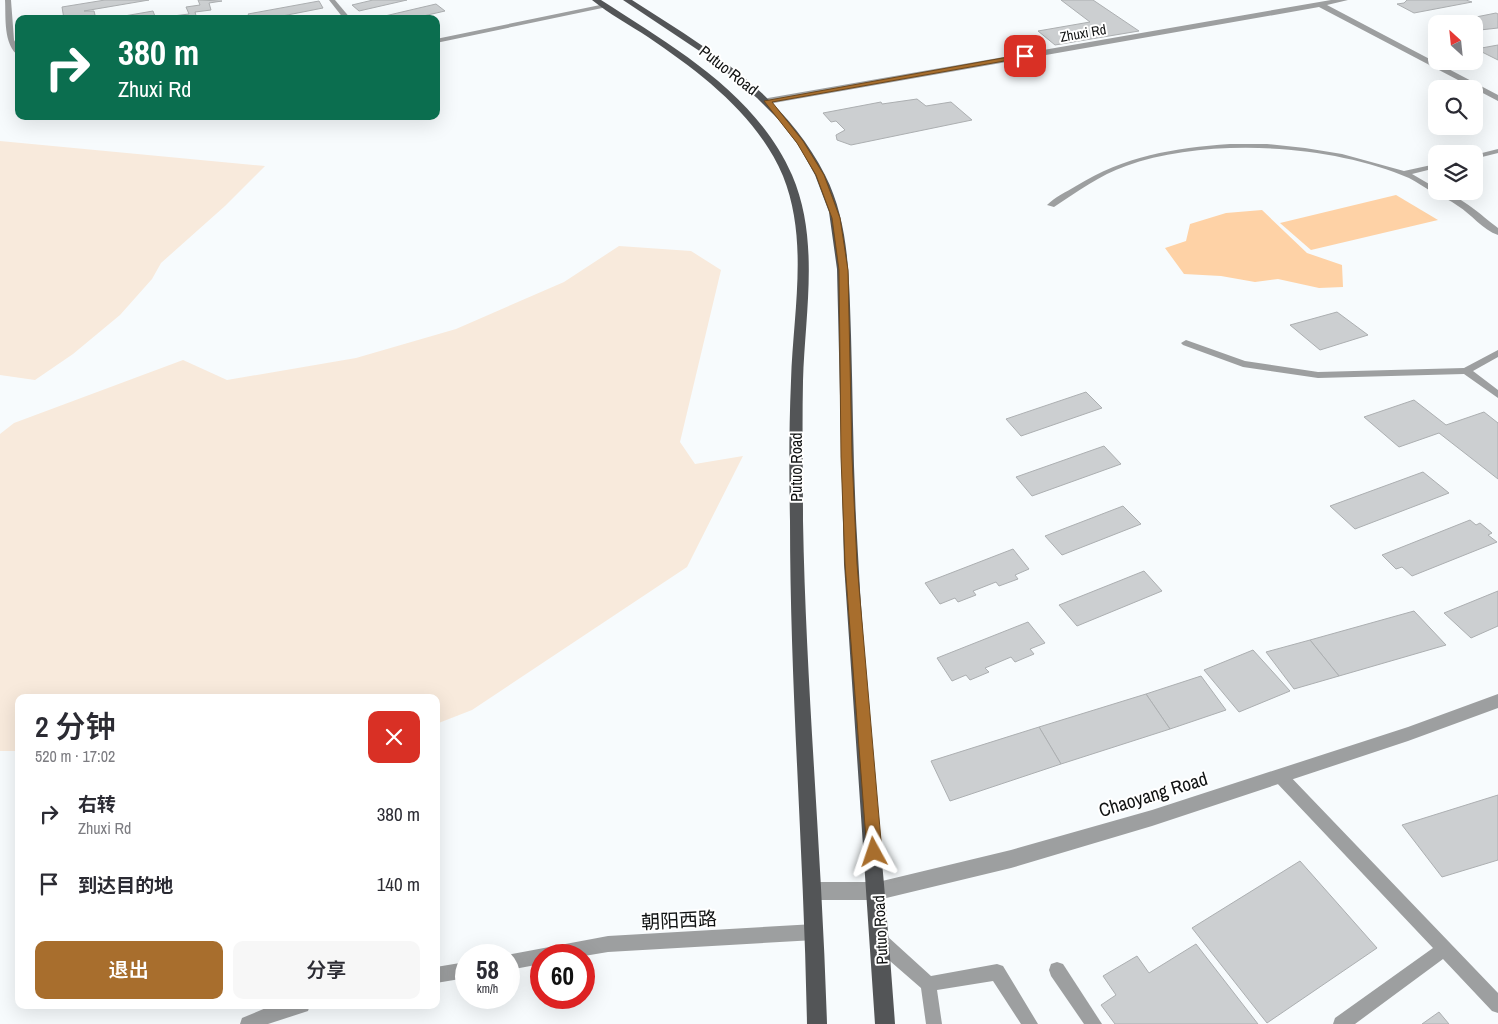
<!DOCTYPE html>
<html lang="zh">
<meta charset="utf-8">
<style>
:root{--surface:#fff;--page:#f7f7f7;--text:#2b2b33;--muted:#7c7c81;--accent:#a86e2d}
body{margin:0;font-family:"Archivo Narrow","Noto Sans SC",sans-serif;background:var(--page);color:var(--text);height:100vh;display:flex;flex-direction:column;font-size:19px;white-space:nowrap}
*{box-sizing:border-box;margin:0}
p{font-size:16px;color:var(--muted)}
.icon{flex:none;width:28px;height:28px;fill:none;stroke:currentColor;stroke-width:2;stroke-linecap:round;stroke-linejoin:round}
.map{position:relative;flex:1;overflow:hidden}
.details{position:absolute;left:15px;top:694px;width:425px;height:315px;display:flex;flex-direction:column;background:var(--surface);border-radius:10px;box-shadow:0 5px 20px #0002}
.details>*{flex:none}
.top-card{position:absolute;left:15px;top:15px;width:425px;height:105px;border-radius:10px;box-shadow:0 5px 20px #0002;background:#0b6e4f;color:#fff;overflow:hidden}
.needle{width:32px;rotate:333deg}
.tools{position:absolute;left:1428px;top:15px;display:grid;gap:10px}
.tools a{display:grid;place-items:center;width:55px;height:55px;border-radius:10px;background:var(--surface);box-shadow:0 5px 20px #0002;font-size:25px}
.speed{position:absolute;left:455px;top:944px;display:flex;gap:10px;font-size:25px;font-weight:700;text-align:center}
.speed>*{display:grid;place-content:center;width:65px;height:65px;border-radius:50%;background:var(--surface);box-shadow:0 5px 20px #0002;line-height:1}
.speed small{font-size:12px;font-weight:400}
.speed .limit{border:8px solid #d22;background:#fff;color:#111}
.pin{position:absolute;display:grid;place-items:center;width:42px;height:42px;color:#fff;margin:-21px;border-radius:10px;box-shadow:0 2px 8px #0006}
.me{position:absolute;width:55px;margin:-28px;rotate:355deg;stroke-linejoin:round;filter:drop-shadow(0 0 4px #0008)}
.turn{display:flex;align-items:center;gap:18px;height:105px;padding:0 20px;font-size:22px}
.turn .icon{width:65px;height:65px;stroke-width:2.5}
.turn b{display:block;font-size:35px;line-height:42px}
.round{display:grid;place-items:center;flex:none;width:52px;height:52px;border-radius:10px;background:var(--page)}
.headline{display:flex;align-items:center;justify-content:space-between;height:85px;padding:0 20px}
h1{font-size:30px;font-weight:600;line-height:38px}
.cta{display:flex;gap:10px;margin-top:auto;padding:10px 20px}
.cta a{flex:1;height:58px;border-radius:10px;background:var(--accent);color:#fff;font-size:20px;font-weight:600;line-height:58px;text-align:center}
.cta a+a{background:var(--page);color:var(--text)}
ul{padding:0;list-style:none}
li{display:flex;align-items:center;gap:15px;height:70px;padding:0 20px}
li div{flex:1}
li b{display:block;font-size:19px}
li em{font-style:normal}
.map>svg:first-child{display:block}
.green{fill:#f8eadc}
.water{fill:#fed2a6}
.building{fill:#cccfd1;stroke:#acafb1}
.lines{fill:none;stroke-linecap:round;stroke-linejoin:round}
.service{fill:#9d9fa0;fill-rule:evenodd}
.minor{fill:#9d9fa0;fill-rule:evenodd}
.tertiary{fill:#9d9fa0;fill-rule:evenodd}
.primary{fill:#535557;fill-rule:evenodd}
.route{fill:#a86e2d;stroke:#6d481d}
.labels{text-anchor:middle;dominant-baseline:central;stroke-width:4;stroke-linejoin:round;paint-order:stroke}
.far-street-label{font-size:14px;fill:#101212;stroke:#fff}
.street-label{font-size:16px;fill:#101212;stroke:#fff}
.near-street-label{font-size:19px;fill:#101212;stroke:#fff}
</style>
<div class="map">
<svg width="1498" height="1024" viewBox="0 0 1498 1024">
<rect width="100%" height="100%" fill="#f7fbfd"/>
<g class="green">
<polygon points="0,141 265,166 225,206 161,263 152,279 120,315 73,354 35,380 0,375"/>
<polygon points="619,246 691,251 721,270 680,442 695,464 743,456 687,567 472,710 436,724 436,698 19,698 19,751 0,751 0,434 14,423 183,360 227,380 356,358 456,329 564,282"/>
</g>
<g class="water">
<polygon points="1396,195 1438,220 1311,250 1280,223"/>
<polygon points="1262,210 1307,253 1342,265 1343,287 1319,288 1278,279 1255,282 1221,276 1184,274 1165,248 1186,241 1190,224 1226,213"/>
</g>
<g class="building">
<polygon points="105,0 149,0 84,11 94,11 96,19 64,19 62,7"/>
<polygon points="198,0 222,1 209,3 211,10 195,12 197,19 173,19 173,16 189,14 186,7 200,5"/>
<polygon points="373,0 407,0 359,11 352,5"/>
<polygon points="1061,0 1093,0 1139,31 1055,45 1038,31 1090,22"/>
<polygon points="1407,0 1466,0 1472,2 1414,13 1397,4 1404,3"/>
<polygon points="319,1 323,8 267,19 251,19 248,14"/>
<polygon points="436,4 445,11 410,19 372,19"/>
<polygon points="153,11 156,19 107,19"/>
<polygon points="1496,13 1498,14 1498,28 1480,30 1481,33 1478,34 1474,35 1474,24 1441,24"/>
<polygon points="1498,45 1498,60 1476,49"/>
<polygon points="917,99 926,106 951,102 972,120 851,145 837,140 836,135 845,130 836,121 831,122 823,113 881,102 882,104"/>
<polygon points="1337,312 1368,335 1320,350 1290,325"/>
<polygon points="1086,392 1102,408 1021,436 1006,419"/>
<polygon points="1414,400 1446,425 1484,412 1498,423 1498,479 1439,433 1399,447 1364,417"/>
<polygon points="1104,446 1121,464 1032,496 1016,477"/>
<polygon points="1423,472 1449,493 1355,529 1330,506"/>
<polygon points="1123,506 1141,524 1062,555 1045,536"/>
<polygon points="1470,520 1476,525 1480,523 1492,533 1488,535 1497,542 1412,576 1402,567 1396,569 1382,555"/>
<polygon points="1013,549 1029,569 1015,575 1018,579 999,586 996,582 973,591 976,595 958,602 955,598 940,604 925,583"/>
<polygon points="1144,571 1162,591 1077,626 1059,605"/>
<polygon points="1498,591 1498,626 1471,638 1444,613"/>
<polygon points="1414,611 1446,645 1339,676 1310,640"/>
<polygon points="1028,622 1045,643 1030,649 1034,654 1015,662 1011,657 985,668 989,672 970,680 966,675 952,681 937,658"/>
<polygon points="1310,640 1339,676 1294,689 1266,652"/>
<polygon points="1253,650 1290,691 1239,712 1204,670"/>
<polygon points="1201,676 1226,710 1170,729 1146,694"/>
<polygon points="1146,694 1170,729 1061,764 1039,727"/>
<polygon points="1039,727 1061,764 950,801 931,761"/>
<polygon points="1498,795 1498,860 1442,877 1402,825"/>
<polygon points="1300,861 1377,948 1267,1023 1192,928"/>
<polygon points="1196,944 1258,1024 1115,1024 1101,1005 1116,995 1103,976 1137,956 1149,973"/>
<polygon points="1439,1012 1449,1024 1422,1024"/>
</g>
<g class="lines">
<g class="service">
<path d="M5 0H11L14 40 19 48V56C3 45 6 17 5 0Z"/>
<polygon points="329,0 335,0 351,19 344,19"/>
<polygon points="605,4 607,5 607,7 436,43 436,39"/>
<path d="M1230 144H1267L1305 148 1342 154 1404 171 1436 164V168L1412 174 1436 188V191C1456 191 1482 216 1498 228V235C1483 230 1471 214 1458 206 1450 200 1440 196 1432 192 1424 187 1417 182 1409 178 1331 144 1207 137 1126 166 1100 175 1077 192 1054 207L1047 205C1055 197 1066 192 1076 186 1125 156 1173 148 1230 144Z"/>
<polygon points="1498,149 1498,153 1474,159 1474,155"/>
<polygon points="1186,340 1245,361 1318,372 1464,368 1498,350 1498,357 1473,371 1498,390 1498,398 1464,374 1318,378 1243,367 1183,345 1181,343"/>
<polygon points="1280,770 1285,771 1498,993 1498,1013 1492,1011 1443,959 1355,1024 1333,1024 1335,1018 1433,948 1275,781 1273,776 1275,771"/>
<polygon points="815,924 820,927 823,932 820,937 815,940 608,952 584,956 541,955 541,964 509,970 509,955 507,955 608,936"/>
<polygon points="881,934 887,936 931,976 997,964 1003,966 1038,1024 1021,1024 993,981 937,990 942,1024 926,1024 921,988 875,948 873,942 875,936"/>
<polygon points="466,962 466,978 436,983 436,967"/>
<polygon points="1057,962 1063,964 1102,1024 1084,1024 1051,976 1049,970 1051,964"/>
<polygon points="273,1005 310,1005 308,1011 268,1024 240,1024 242,1018"/>
</g>
<polygon class="minor" points="1331,0 1348,0 1327,5 1498,95 1498,101 1319,7 768,104 764,101 768,98"/>
<polygon class="tertiary" points="1498,694 1498,708 1408,741 1152,826 1011,868 878,900 813,900 806,898 804,891 806,884 813,882 878,882 1011,850 1152,810 1408,727"/>
<g class="primary">
<path d="M592 0H601C672 46 756 93 792 175 820 240 805 313 803 381 802 427 803 474 803 521 806 688 822 856 827 1024H807C804 856 790 689 790 521 789 474 789 427 791 381 793 313 809 241 783 176 757 115 701 73 648 37 630 25 609 14 592 0Z"/>
<path d="M623 0H632C706 47 784 94 825 175 850 224 849 281 851 335 853 402 853 469 857 537 865 699 884 862 895 1024H875L844 564 837 269 829 212 815 175 799 146 780 121 757 98 707 56Z"/>
</g>
</g>
<polygon class="route" points="1025,54 1028,56 1027,57 772,102 803,141 824,175 840,218 848,270 852,457 857,564 882,852 880,857 874,860 869,857 867,852 845,564 841,457 839,270 832,218 816,175 797,143 764,101"/>
<g class="labels">
<g class="far-street-label">
<text transform="translate(1083 33) rotate(-10)">Zhuxi Rd</text>
</g>
<g class="street-label">
<text transform="translate(729 70) rotate(38)">Putuo Road</text>
<text transform="translate(796 467) rotate(-90)">Putuo Road</text>
<text transform="translate(880 930) rotate(-93)">Putuo Road</text>
</g>
<g class="near-street-label">
<text transform="translate(1153 794) rotate(-17)">Chaoyang Road</text>
<text transform="translate(679 920) rotate(-3)">朝阳西路</text>
</g>
</g>
</svg>
<div class="tools">
<a><svg class="needle" viewBox="-14 -14 28 28"><path d="M0-13l5 13h-10z" fill="#e53935"/><path d="M0 13l5-13h-10z" fill="#7c7c81"/></svg></a>
<a><svg class="icon" aria-label="search" viewBox="0 0 24 24"><circle cx="10" cy="10" r="6"/><path d="M15 15l6 6"/></svg></a>
<a><svg class="icon" aria-label="layers" viewBox="0 0 24 24"><path d="M12 4l9 5-9 5-9-5zM3 14l9 5 9-5"/></svg></a>
</div>
<div class="speed"><div>58<small>km/h</small></div><div class="limit">60</div></div>
<div class="pin" style="left:1025px;top:56px;background:#d93025"><svg class="icon" aria-label="arrive" viewBox="0 0 24 24"><path d="M6 21V4h12l-3 4 3 4H6"/></svg></div>
<svg class="me" style="left:874px;top:852px" viewBox="-20 -20 40 40"><path d="M0-17L14 15 0 8-14 15z" fill="#a86e2d" stroke="#fff" stroke-width="4"/></svg>
<div class="top-card">
<div class="turn"><svg class="icon" aria-label="right" viewBox="0 0 24 24"><path d="M7 20v-9h11M14 6l5 5-5 5"/></svg><div><b>380 m</b>Zhuxi Rd</div></div>
</div>
<section class="details">
<div class="headline"><div><h1>2 分钟</h1><p>520 m · 17:02</p></div><a class="round" style="background:#d93025;color:#fff"><svg class="icon" aria-label="close" viewBox="0 0 24 24"><path d="M6 6l12 12M18 6L6 18"/></svg></a></div>
<ul>
<li><svg class="icon" aria-label="right" viewBox="0 0 24 24"><path d="M7 20v-9h11M14 6l5 5-5 5"/></svg><div><b>右转</b><p>Zhuxi Rd</p></div><em>380 m</em></li>
<li><svg class="icon" aria-label="arrive" viewBox="0 0 24 24"><path d="M6 21V4h12l-3 4 3 4H6"/></svg><div><b>到达目的地</b></div><em>140 m</em></li>
</ul>
<div class="cta"><a>退出</a><a>分享</a></div>
</section>
</div>
